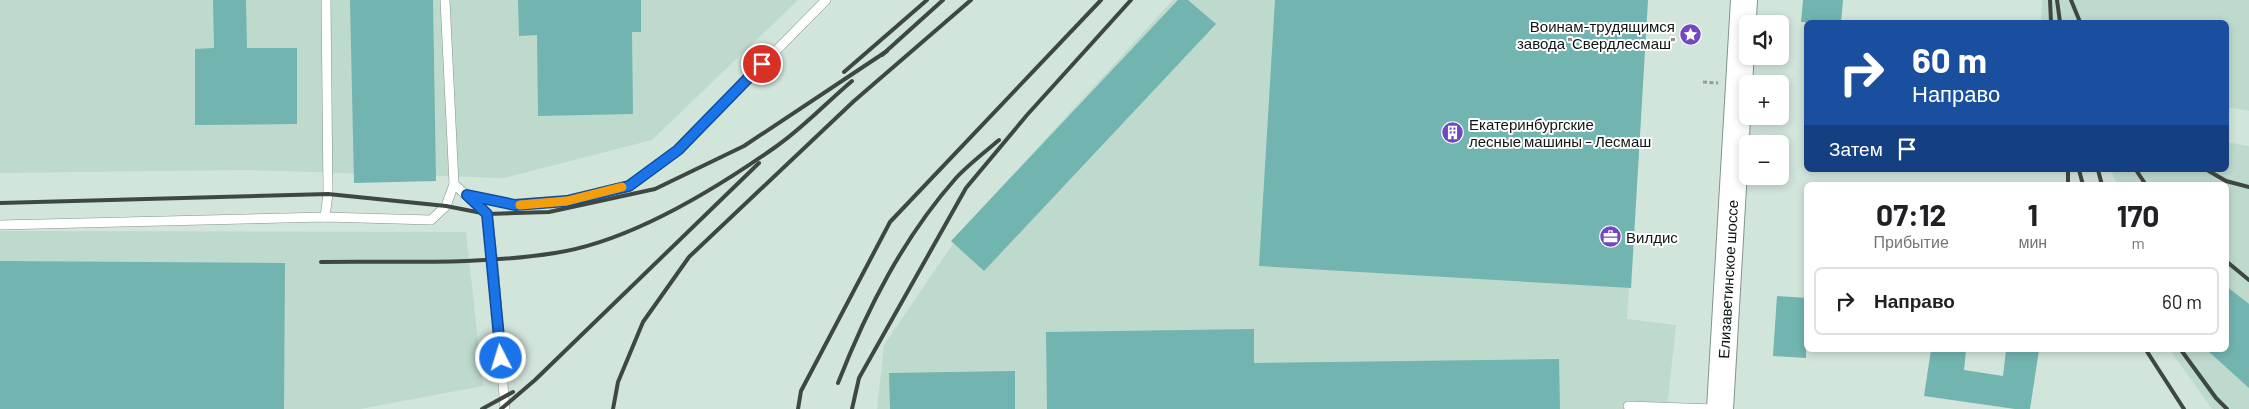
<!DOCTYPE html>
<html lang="ru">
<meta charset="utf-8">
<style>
:root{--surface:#fff;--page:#f2f2f2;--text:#202124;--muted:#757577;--line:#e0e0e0}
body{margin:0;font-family:Barlow,sans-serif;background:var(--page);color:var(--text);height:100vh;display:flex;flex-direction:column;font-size:19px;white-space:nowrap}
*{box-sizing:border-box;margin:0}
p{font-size:16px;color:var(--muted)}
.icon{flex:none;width:28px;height:28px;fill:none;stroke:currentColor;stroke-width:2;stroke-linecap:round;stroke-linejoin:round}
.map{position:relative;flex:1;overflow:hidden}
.drawer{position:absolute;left:1804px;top:182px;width:425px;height:170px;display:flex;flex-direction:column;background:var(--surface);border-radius:8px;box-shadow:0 2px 8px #0003}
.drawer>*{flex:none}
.guide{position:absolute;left:1804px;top:20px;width:425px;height:152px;border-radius:8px;box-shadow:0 2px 8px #0003;background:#1a4fa0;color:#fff;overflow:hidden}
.tools{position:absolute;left:1739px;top:15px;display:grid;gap:10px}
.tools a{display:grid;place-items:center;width:50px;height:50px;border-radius:8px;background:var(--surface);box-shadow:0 2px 8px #0003;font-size:25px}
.pin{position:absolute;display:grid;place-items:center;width:42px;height:42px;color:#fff;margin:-21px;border:2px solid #fff;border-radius:50%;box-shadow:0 1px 5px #0007}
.me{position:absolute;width:55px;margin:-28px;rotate:355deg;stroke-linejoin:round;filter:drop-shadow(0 0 4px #0008)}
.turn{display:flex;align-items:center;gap:18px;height:105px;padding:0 25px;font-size:22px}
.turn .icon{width:65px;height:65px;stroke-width:2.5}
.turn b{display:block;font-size:35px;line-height:42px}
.then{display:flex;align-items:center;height:48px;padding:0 25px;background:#0003;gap:10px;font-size:19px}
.eta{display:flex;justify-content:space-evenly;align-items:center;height:85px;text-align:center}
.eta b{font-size:30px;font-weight:700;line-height:35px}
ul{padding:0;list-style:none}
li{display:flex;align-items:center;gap:15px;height:68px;margin:0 10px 8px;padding:0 15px;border:2px solid var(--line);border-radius:8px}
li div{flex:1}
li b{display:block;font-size:19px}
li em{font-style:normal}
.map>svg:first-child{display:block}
.built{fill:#bedacd}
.building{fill:#72b4b0}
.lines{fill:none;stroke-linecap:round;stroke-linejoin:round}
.service-casing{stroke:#82958c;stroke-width:10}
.secondary-casing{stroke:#82958c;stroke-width:28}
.path{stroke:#909f98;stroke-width:3;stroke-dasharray:4 2.5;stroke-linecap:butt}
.service{stroke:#fff;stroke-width:9}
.secondary{stroke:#fff;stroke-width:26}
.rail{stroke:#3e4843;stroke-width:4}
.route-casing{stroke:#114b97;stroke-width:12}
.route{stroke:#1a73e8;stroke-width:9}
.slow{stroke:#f59e0b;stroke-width:9}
.labels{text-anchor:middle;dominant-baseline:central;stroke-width:4;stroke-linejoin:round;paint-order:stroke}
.poi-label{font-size:15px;fill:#0f1613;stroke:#fff;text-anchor:start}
.street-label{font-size:15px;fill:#0f1613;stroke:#fff}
</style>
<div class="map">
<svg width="2249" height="409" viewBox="0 0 2249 409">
<rect width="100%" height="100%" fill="#d1e5db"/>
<g class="built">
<polygon points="0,0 798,0 652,140 504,178 247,170 0,173"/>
<polygon points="1173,0 1648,0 1627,319 1676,325 1667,409 877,409 884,345 963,229"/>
<polygon points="2042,0 2249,0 2249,111 2226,107 2226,22 2041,22"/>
<polygon points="2226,142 2249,146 2249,409 2212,409 2170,350 2226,350 2226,185 2117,185 2111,170 2226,170"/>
<polygon points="0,231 466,232 483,386 360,409 0,409"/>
</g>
<g class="building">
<polygon points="213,0 246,0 247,48 297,48 297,124 195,125 195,49 214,48"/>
<polygon points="350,0 433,0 436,181 354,183"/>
<polygon points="518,0 641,0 641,32 632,32 633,114 538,116 537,35 519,36"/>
<polygon points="1178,0 1188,0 1216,24 984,271 951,241"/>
<polygon points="1275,0 1648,0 1631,288 1259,266"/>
<polygon points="1803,0 1843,0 1841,22 1801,22"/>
<polygon points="0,261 285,263 284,409 0,409"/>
<polygon points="2226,286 2249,304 2249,388 2207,350 2226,350"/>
<polygon points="1777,296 1806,298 1806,358 1773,356"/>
<polygon points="1254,329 1254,363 1559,359 1560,409 1047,409 1046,332"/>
<polygon points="1931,350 1966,350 1964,370 2003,376 2006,350 2039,350 2030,409 2015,409 1924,396"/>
<polygon points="1015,371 1015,409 890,409 889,373"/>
</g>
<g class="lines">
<defs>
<g id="service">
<polyline points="445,0 454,184 487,214 493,260 505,409"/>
<polyline points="467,195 515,205 567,201 629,185 678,150 826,0"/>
<polyline points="325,217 328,194 326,0"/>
<polyline points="0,225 325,217 431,220 446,206 454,184"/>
<polyline points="1628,406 1714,409"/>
</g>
<g id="secondary">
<path id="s1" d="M1720 409 1744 0"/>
</g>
</defs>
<use href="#service" class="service-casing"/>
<use href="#secondary" class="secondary-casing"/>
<polyline class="path" points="1703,82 1718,83"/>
<use href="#service" class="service"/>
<use href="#secondary" class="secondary"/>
<g class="rail">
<polyline points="2050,0 2051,22"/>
<polyline points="2057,0 2060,22"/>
<polyline points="2071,0 2080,22"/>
<polyline points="882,55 943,0"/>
<polyline points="844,72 927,0"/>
<polyline points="2068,170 2068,185"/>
<polyline points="2079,170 2083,185"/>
<polyline points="2098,170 2102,185"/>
<polyline points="2136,170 2146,185"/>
<polyline points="2207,170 2226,181 2249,187"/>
<polyline points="0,203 328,194 446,206 487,214 549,212 655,189 744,146 887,51"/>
<polyline points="2226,261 2249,280"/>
<path d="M321 262C399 261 478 265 555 253 629 242 714 190 774 148 802 129 826 103 852 81"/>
<polyline points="2146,350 2184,409"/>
<polyline points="2181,350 2216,398 2227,409"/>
<path d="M838 383C867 309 903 238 956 178 969 164 985 152 999 140"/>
<polyline points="482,409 513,392"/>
<polyline points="501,409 535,380 759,163"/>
<polyline points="613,409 618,382 643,322 689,257 854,101 971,0"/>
<polyline points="798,409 801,391 890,222 1101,0"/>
<polyline points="852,409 859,378 966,188 1027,115 1131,0"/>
</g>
</g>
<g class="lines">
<defs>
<polyline id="route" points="501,358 487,214 467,195 515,205 567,201 629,186 678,150 762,64"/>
</defs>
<use href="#route" class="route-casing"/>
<use href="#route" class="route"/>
<polyline class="slow" points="520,205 567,201 622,187"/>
</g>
<defs>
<symbol id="sight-disc" viewBox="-11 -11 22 22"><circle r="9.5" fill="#7148c1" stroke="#fff"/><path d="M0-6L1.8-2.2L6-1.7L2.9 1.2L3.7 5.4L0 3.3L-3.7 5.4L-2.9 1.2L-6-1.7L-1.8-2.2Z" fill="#fff"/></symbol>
<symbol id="building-disc" viewBox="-11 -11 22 22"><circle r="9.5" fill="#7148c1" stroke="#fff"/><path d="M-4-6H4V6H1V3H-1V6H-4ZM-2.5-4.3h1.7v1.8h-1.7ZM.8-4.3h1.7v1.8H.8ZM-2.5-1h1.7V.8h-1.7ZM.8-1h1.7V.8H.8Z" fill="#fff"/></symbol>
<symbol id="office-disc" viewBox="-11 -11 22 22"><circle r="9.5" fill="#7148c1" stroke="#fff"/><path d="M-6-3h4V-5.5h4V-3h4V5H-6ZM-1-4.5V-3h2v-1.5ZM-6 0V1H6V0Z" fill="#fff"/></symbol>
</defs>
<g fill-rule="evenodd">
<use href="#sight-disc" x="1678" y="22" width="25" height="25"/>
<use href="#building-disc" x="1440" y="120" width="25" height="25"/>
<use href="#office-disc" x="1598" y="224" width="25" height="25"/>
</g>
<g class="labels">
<g class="poi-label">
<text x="1675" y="26" text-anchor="end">Воинам-трудящимся<tspan x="1675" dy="17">завода "Свердлесмаш"</tspan></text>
<text x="1469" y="124">Екатеринбургские<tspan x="1469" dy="17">лесные машины – Лесмаш</tspan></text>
<text x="1626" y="237">Вилдис</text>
</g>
<g class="street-label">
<text stroke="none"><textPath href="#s1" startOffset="130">Елизаветинское шоссе</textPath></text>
</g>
</g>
</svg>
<div class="tools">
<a><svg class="icon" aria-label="sound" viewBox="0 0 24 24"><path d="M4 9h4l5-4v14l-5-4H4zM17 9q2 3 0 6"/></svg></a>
<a>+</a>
<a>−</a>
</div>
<div class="pin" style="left:762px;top:64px;background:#d93025"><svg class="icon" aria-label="arrive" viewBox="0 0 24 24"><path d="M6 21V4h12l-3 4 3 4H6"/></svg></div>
<svg class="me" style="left:501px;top:358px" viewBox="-20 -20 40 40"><circle r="17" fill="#1a73e8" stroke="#fff" stroke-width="3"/><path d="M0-11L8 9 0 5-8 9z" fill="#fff"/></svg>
<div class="guide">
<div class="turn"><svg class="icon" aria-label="right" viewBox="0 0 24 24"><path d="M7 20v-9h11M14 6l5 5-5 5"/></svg><div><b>60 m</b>Направо</div></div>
<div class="then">Затем<svg class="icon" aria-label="arrive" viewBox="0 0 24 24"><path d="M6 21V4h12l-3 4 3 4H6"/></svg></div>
</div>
<section class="drawer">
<div class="eta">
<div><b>07:12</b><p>Прибытие</p></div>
<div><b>1</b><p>мин</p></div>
<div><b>170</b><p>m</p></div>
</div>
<ul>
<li><svg class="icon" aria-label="right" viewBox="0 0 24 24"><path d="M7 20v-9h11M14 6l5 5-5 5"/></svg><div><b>Направо</b></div><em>60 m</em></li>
</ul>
</section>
</div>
